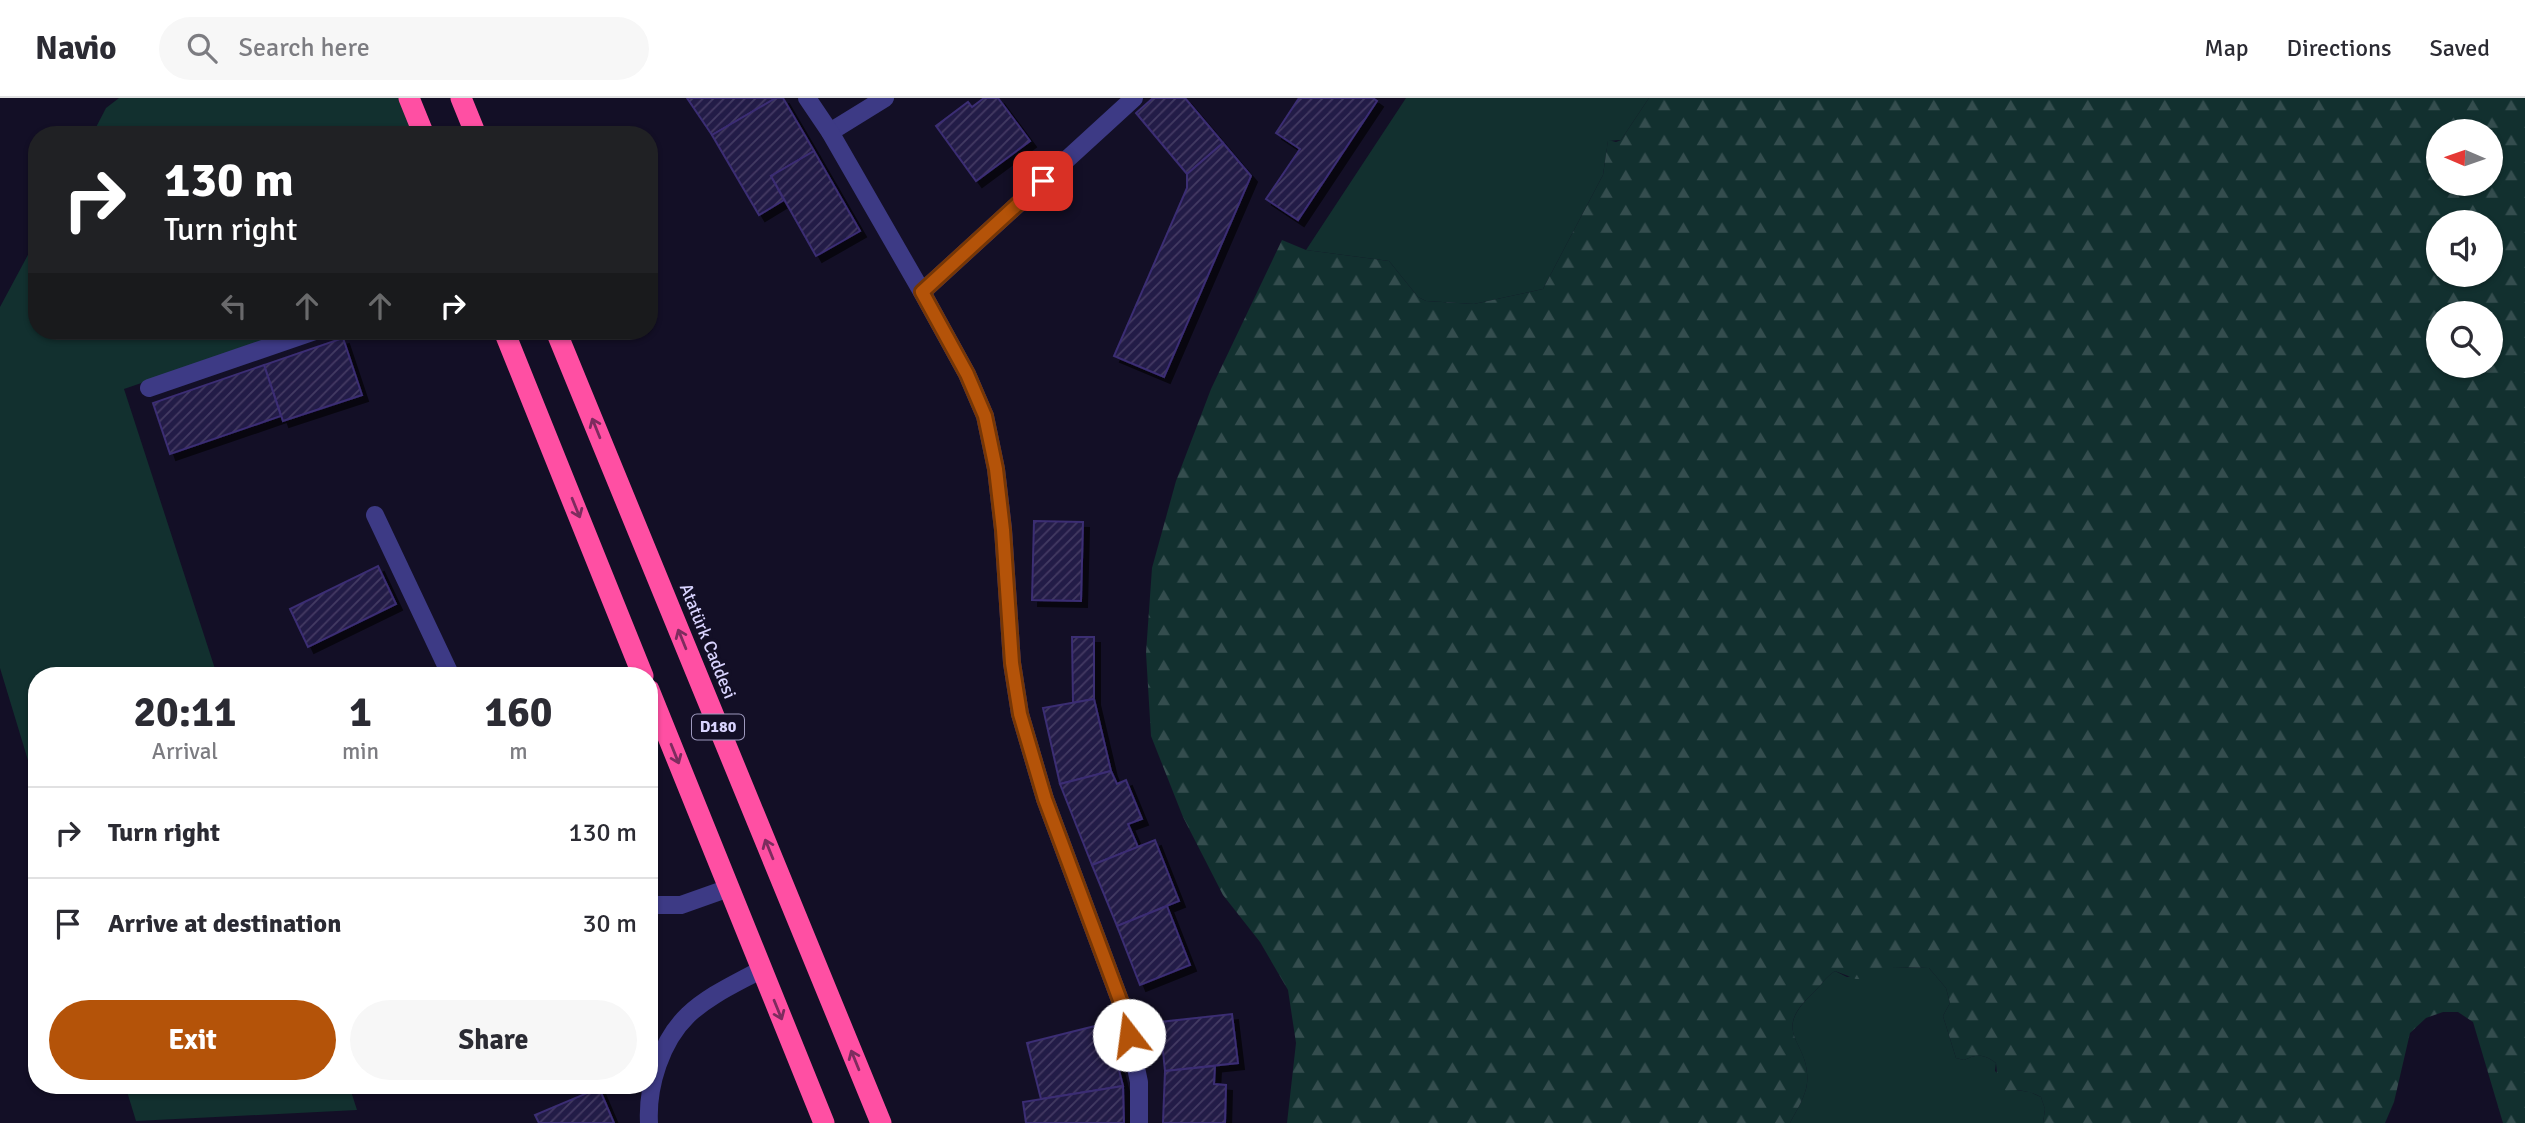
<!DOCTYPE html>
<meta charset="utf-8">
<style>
:root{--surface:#fff;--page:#f7f7f7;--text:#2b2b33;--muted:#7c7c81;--line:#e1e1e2;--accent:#b45309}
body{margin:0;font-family:Signika,sans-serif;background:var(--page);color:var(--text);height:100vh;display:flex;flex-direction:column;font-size:26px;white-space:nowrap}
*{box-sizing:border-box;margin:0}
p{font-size:23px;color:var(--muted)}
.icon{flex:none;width:38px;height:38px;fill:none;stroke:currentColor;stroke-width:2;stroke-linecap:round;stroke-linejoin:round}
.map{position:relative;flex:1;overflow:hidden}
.details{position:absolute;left:28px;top:569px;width:630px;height:427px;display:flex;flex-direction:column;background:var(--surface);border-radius:28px;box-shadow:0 2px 5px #0004}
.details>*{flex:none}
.hud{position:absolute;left:28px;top:28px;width:630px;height:214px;border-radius:28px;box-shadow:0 2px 5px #0004;background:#202124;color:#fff;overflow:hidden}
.needle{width:46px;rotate:272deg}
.tools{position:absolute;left:2426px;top:21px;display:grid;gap:14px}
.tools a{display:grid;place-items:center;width:77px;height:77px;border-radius:50%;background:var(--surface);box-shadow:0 2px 5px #0004;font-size:35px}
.pin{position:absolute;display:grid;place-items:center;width:60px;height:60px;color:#fff;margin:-30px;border-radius:14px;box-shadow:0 4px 10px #0006}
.me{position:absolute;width:77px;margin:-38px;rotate:345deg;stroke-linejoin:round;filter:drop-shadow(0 0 5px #0008)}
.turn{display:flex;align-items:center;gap:24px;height:147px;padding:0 21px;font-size:32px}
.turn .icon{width:91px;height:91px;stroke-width:2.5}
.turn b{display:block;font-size:49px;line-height:60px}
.lanes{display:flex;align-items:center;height:66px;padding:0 21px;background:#0003;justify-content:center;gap:35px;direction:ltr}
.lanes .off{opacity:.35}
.eta{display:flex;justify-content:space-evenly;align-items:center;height:119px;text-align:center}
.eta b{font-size:42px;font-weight:800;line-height:49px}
.action{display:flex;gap:14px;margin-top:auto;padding:14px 21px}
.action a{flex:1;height:80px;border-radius:42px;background:var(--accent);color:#fff;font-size:28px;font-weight:800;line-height:80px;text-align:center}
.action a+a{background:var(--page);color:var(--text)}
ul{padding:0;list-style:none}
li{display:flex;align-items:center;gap:21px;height:91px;padding:0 21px;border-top:2px solid var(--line)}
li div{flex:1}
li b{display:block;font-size:26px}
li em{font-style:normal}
header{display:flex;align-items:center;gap:42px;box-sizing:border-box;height:98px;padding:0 35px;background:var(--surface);border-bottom:2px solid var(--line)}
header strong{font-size:33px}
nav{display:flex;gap:38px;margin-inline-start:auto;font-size:24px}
.search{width:490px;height:63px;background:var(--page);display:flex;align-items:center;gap:18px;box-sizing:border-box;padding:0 24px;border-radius:38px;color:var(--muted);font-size:26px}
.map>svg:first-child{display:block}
.grass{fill:#12302f}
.forest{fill:url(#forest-firs);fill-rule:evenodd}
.building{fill:url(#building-hatch);stroke:#3b2d73;stroke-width:2;filter:url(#shadow)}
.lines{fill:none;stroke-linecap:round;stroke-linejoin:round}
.lane{stroke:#3d3a85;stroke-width:18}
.street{stroke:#3d3a85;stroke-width:18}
.highway{stroke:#ff4fa3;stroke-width:21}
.oneway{stroke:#7d2c5e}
.route-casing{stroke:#753606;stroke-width:18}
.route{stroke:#b45309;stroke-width:12}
.labels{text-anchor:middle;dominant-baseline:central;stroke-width:7;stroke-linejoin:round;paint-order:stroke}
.shield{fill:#130f26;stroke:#9e99be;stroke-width:2}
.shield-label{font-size:16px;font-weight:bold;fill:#d9d4ff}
.street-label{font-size:18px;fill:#d9d4ff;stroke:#130f26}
</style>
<header>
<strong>Navio</strong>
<div class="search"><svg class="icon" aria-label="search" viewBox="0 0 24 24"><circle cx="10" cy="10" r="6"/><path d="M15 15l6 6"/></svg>Search here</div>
<nav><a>Map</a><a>Directions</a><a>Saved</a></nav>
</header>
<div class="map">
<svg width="2525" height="1025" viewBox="0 0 2525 1025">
<defs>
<pattern id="forest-firs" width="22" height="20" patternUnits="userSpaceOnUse" patternTransform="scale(1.75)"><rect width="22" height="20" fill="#12302f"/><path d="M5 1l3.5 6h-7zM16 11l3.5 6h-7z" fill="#344d4e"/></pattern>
<pattern id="building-hatch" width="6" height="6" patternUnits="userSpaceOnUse" patternTransform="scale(1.75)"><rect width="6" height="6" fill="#241b47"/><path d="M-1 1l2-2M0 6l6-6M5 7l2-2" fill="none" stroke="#433b63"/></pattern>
<filter id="shadow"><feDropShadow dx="6" dy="6" stdDeviation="0" flood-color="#0009"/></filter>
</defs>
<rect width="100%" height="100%" fill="#130f26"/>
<g class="grass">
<polygon points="119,0 409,0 424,37 92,37 106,10"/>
<polygon points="1406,0 1649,0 1621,42 1608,43 1603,77 1543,191 1474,206 1426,203 1418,199 1389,163 1306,152"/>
<polygon points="37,140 37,233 292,233 124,291 217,577 37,578 37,692 0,570 0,209"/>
<path d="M1895 869 1929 870 1946 890 1950 905 1943 918 1956 960 1964 962C1977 956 1984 956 1996 965L1995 973 2016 992 2030 994 2041 999 2045 1011 2043 1025H1790C1796 1013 1806 998 1807 985 1811 943 1769 937 1812 896 1820 889 1825 879 1835 873L1847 879Z"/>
<polygon points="125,987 349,987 357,1012 136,1023"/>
</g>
<path class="forest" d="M1649 0H2525V1025H2503L2473 924 2458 914H2443L2426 920 2410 935 2394 1004 2385 1025H2043L2045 1011 2041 999C2029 993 2020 991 2006 993L1998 985 1996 965C1984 956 1977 956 1964 962L1956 960 1943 918 1950 905 1946 890 1929 870 1895 869 1870 881H1856L1835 873C1825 879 1820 889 1812 896 1769 936 1811 943 1807 985 1806 998 1796 1013 1790 1025H1287L1296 945 1288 892 1260 844 1223 797 1183 719 1151 638 1146 555 1152 470 1176 383 1211 291 1282 142 1306 152 1389 163 1418 199 1426 203 1474 206 1543 191 1603 77 1608 42 1616 44 1621 42ZM2438 33H2490V86H2438ZM2438 124H2490V177H2438ZM2438 215H2490V268H2438Z"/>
<g class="building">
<polygon points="687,0 776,0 712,37"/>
<polygon points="776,0 783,0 814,53 771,78 784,102 759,117 712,37"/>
<polygon points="984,0 998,0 1030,43 976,83 936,28 968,4 972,9"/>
<polygon points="1153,0 1185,0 1223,45 1187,76 1136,15"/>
<polygon points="1299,0 1373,0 1377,3 1298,122 1266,101 1300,51 1276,35"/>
<polygon points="1223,45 1251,78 1164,279 1114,258 1187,90 1187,76"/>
<polygon points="814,53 860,133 816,158 771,78"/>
<polygon points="343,240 362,297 283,323 264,267"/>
<polygon points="264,267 281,318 170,356 153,305"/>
<polygon points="1034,423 1083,424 1081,503 1032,502"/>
<polygon points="378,468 396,506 308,549 290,511"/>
<polygon points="1072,539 1094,539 1094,601 1073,605"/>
<polygon points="1094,601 1111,673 1060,686 1043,610"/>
<polygon points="1111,673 1117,686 1126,682 1142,721 1128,726 1138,749 1092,767 1060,686"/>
<polygon points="1155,742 1179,803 1117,828 1092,767"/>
<polygon points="1167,808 1190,867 1140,887 1117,828"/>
<polygon points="1232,916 1238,965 1165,973 1160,924"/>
<polygon points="1107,925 1123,988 1041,1001 1027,945"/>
<polygon points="1215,968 1214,986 1226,987 1225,1025 1163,1025 1165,973"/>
<polygon points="1123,988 1124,1025 1026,1025 1023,1004"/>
<polygon points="599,990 614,1025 539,1025 535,1017"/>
</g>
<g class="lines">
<g class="lane">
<polyline points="830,34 885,0"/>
<polyline points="922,194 1134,0"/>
<polyline points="149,290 315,233"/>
<polyline points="375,417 451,578"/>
<polyline points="649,807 681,807 729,790"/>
<path d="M649 1025C647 988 661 943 688 917 709 897 737 885 762 871"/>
</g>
<polyline class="street" points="807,0 830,34 922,194 967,276 985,318 996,371 1003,431 1012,565 1020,616 1045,701 1124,913 1139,984 1139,1025"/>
<g class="highway">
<polyline points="409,0 424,37"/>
<polyline points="461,0 476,37"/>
<polyline points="504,233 643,578"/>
<polyline points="556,233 881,1025"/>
<polyline points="649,592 824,1025"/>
</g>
</g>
<defs><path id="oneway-shaft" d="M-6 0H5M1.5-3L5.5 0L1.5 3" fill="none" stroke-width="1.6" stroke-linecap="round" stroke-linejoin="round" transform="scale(1.75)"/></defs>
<g class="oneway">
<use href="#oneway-shaft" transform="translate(596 330) rotate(-112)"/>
<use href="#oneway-shaft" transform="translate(576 410) rotate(68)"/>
<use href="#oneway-shaft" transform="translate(682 541) rotate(-112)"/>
<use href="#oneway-shaft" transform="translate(675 656) rotate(68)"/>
<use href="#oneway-shaft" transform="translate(769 751) rotate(-112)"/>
<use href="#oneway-shaft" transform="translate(778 912) rotate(68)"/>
<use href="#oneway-shaft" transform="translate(855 962) rotate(-112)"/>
</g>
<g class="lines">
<defs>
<polyline id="route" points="1043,83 922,194 967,276 985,318 996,371 1003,432 1012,565 1020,616 1045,701 1124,913 1129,937"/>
</defs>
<use href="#route" class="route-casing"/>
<use href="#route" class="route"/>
</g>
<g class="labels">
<rect class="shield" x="692" y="616.5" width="52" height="25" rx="5"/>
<g class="shield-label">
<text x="718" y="629">D180</text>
</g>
<g class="street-label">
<text transform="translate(708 543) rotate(68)">Atatürk Caddesi</text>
</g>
</g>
</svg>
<div class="tools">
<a><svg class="needle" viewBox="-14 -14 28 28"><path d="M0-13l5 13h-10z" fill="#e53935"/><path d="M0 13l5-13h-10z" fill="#7c7c81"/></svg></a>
<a><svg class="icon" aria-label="sound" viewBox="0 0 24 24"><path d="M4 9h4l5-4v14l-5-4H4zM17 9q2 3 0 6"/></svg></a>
<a><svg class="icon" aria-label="search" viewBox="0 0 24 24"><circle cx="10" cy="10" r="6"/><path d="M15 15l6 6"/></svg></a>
</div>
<div class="pin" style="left:1043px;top:83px;background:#d93025"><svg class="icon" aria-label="arrive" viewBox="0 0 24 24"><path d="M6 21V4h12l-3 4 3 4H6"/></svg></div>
<svg class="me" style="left:1129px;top:937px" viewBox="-20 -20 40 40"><circle r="19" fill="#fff"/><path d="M0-13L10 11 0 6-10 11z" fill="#b45309"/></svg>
<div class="hud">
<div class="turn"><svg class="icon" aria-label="right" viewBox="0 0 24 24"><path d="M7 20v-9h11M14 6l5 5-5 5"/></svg><div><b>130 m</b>Turn right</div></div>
<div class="lanes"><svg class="icon off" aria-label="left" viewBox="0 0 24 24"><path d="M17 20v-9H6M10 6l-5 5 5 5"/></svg><svg class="icon off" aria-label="ahead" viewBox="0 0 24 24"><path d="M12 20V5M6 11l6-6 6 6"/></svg><svg class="icon off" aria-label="ahead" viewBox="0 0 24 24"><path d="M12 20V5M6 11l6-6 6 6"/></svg><svg class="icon" aria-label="right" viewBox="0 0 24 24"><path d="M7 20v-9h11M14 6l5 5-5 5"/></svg></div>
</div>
<section class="details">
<div class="eta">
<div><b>20:11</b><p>Arrival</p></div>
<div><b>1</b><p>min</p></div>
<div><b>160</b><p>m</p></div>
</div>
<ul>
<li><svg class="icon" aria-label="right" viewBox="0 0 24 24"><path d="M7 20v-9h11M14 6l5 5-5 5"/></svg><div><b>Turn right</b></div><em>130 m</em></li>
<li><svg class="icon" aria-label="arrive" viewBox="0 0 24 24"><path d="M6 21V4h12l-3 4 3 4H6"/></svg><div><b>Arrive at destination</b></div><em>30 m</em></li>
</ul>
<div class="action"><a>Exit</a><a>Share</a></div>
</section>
</div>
